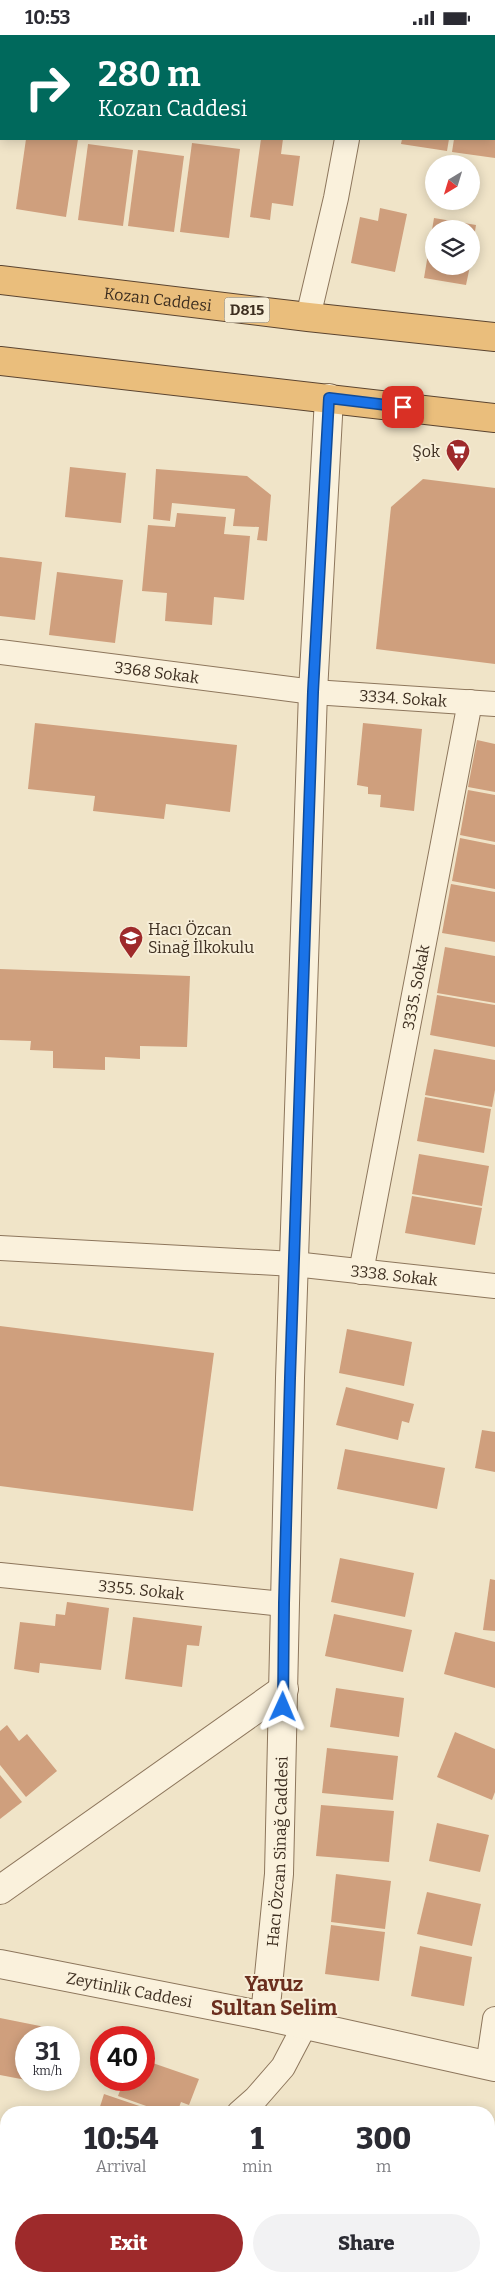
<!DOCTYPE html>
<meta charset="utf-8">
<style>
:root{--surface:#fff;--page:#f2f2f3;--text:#2b2b33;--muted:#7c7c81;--accent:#9e2a2b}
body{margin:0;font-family:Bitter,serif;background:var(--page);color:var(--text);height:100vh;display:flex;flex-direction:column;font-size:19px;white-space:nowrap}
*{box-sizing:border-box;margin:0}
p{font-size:16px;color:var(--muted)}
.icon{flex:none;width:28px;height:28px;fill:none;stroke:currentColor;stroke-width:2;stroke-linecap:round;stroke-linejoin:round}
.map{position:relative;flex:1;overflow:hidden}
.panel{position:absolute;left:0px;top:2071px;width:495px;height:176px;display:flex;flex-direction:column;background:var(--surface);border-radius:20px 20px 0 0;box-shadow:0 2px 12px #0003}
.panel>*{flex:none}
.top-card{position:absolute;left:0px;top:0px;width:495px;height:105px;box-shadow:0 2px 12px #0003;background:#00695c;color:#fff;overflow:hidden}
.needle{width:32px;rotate:218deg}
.tools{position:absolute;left:425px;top:120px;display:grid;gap:10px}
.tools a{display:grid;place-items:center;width:55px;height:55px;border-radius:50%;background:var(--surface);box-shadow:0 2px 12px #0003;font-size:25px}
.speed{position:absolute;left:15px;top:1991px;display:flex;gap:10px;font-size:25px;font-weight:700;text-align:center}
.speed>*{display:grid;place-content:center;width:65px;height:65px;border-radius:50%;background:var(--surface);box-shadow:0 2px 12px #0003;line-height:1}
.speed small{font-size:12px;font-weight:400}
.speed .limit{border:8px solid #d22;background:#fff;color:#111}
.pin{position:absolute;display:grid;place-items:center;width:42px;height:42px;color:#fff;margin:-21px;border-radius:10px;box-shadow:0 2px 8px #0006}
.me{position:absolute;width:55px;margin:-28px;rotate:1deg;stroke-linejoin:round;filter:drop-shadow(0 0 4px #0008)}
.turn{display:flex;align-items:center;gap:18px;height:105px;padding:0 15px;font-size:22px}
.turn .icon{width:65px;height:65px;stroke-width:2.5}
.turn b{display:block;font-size:35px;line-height:42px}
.eta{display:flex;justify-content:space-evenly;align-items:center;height:85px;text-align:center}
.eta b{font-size:30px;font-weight:800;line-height:35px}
.action{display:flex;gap:10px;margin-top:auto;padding:10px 15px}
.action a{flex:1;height:58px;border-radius:30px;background:var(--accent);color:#fff;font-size:20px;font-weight:800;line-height:58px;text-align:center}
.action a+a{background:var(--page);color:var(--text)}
.status{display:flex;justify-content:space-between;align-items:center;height:35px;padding:0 25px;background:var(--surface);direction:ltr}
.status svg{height:14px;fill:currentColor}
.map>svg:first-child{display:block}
.building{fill:#cf9f7d}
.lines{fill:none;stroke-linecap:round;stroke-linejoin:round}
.minor-casing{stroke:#8d765c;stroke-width:26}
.tertiary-casing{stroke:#8d765c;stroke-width:30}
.trunk-casing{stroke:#5b4430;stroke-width:30}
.minor{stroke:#faf1dc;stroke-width:24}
.tertiary{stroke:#faf1dc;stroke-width:28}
.trunk{stroke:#eabe7c;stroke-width:28}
.route-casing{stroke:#114b97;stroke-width:12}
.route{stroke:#1a73e8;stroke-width:9}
.labels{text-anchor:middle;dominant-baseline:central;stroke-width:4;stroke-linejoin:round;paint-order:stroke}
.shield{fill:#f7eed8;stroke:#756857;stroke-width:1}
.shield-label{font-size:15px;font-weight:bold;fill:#3d2e20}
.street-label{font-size:16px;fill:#3d2e20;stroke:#f7eed8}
.poi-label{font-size:16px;fill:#3d2e20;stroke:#f7eed8;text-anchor:end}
.district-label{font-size:21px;font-weight:bold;fill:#6b2e1e;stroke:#f7eed8}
</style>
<div class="status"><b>10:53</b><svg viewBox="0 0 49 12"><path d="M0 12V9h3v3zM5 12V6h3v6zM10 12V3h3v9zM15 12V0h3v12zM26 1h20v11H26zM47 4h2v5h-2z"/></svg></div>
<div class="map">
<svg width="495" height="2247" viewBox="0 0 495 2247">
<rect width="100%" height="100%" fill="#f0e4c8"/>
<g class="building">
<polygon points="26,104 78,104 66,182 16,174"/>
<polygon points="261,104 283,104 281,119 300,121 293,171 272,168 270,185 250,182"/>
<polygon points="402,104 449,104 447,116 401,109"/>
<polygon points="454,104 495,104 495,123 452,117"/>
<polygon points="192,108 240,114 229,203 180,197"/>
<polygon points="88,109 133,115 123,191 78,185"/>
<polygon points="138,115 184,121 174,197 128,191"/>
<polygon points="380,173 407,179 395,237 351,228 360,182 378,186"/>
<polygon points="434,183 476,190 472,215 471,194 434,194 434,231 470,231 466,250 424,243"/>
<polygon points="70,432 126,438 121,488 65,482"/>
<polygon points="156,434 247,441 271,460 267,506 257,505 259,492 233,491 235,474 172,468 170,486 153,484"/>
<polygon points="423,444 495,453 495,629 376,614 391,472"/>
<polygon points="177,478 226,482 224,499 250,501 244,565 214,562 212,590 165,586 167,558 142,556 148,490 175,492"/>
<polygon points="0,522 42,527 35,585 0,581"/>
<polygon points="57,537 123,545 115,608 49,600"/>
<polygon points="35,688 237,710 230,777 166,769 164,784 93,776 95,761 28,754"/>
<polygon points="363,688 422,694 414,776 380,772 381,760 368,759 368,752 357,750"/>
<polygon points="477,705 495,709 495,757 468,752"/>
<polygon points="468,755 495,760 495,807 460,800"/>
<polygon points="460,803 495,810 495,854 452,846"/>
<polygon points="451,849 495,857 495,907 442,898"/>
<polygon points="445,912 495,921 495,968 437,958"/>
<polygon points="0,934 190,941 187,1012 140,1011 140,1024 105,1022 105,1035 53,1033 53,1016 30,1015 31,1006 0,1005"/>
<polygon points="437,960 495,970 495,1012 430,1000"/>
<polygon points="434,1014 495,1025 495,1055 492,1072 425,1060"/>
<polygon points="425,1062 491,1074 484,1118 417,1106"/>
<polygon points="419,1119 489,1131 482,1171 412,1159"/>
<polygon points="412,1161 482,1173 475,1210 405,1198"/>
<polygon points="0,1291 214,1318 193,1476 0,1451"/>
<polygon points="347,1294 412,1307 404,1351 339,1338"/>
<polygon points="346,1352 414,1369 409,1388 402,1386 398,1405 336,1390"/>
<polygon points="482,1395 495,1397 495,1437 475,1433"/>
<polygon points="345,1414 445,1433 437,1474 337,1454"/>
<polygon points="340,1523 414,1538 405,1582 331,1567"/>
<polygon points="490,1544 495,1545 495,1596 483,1595"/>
<polygon points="67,1567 109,1573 101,1635 40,1628 39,1638 14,1634 20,1587 55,1591 56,1579 65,1580"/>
<polygon points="334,1579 412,1595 403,1637 325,1621"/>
<polygon points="133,1582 202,1591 199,1611 187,1610 182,1652 125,1644"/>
<polygon points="455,1597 495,1607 495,1653 444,1639"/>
<polygon points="336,1653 404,1663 399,1702 330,1692"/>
<polygon points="7,1690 19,1706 27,1699 57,1736 26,1762 0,1730 0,1696"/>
<polygon points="455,1697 495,1714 495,1757 492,1765 437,1742"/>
<polygon points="327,1713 398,1721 393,1765 322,1758"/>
<polygon points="0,1740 22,1767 0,1784"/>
<polygon points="321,1770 394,1776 389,1827 316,1821"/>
<polygon points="437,1788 489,1800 480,1837 429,1826"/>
<polygon points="336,1839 391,1846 385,1894 331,1887"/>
<polygon points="427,1857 481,1869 472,1911 417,1899"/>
<polygon points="331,1890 385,1897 379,1946 325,1939"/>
<polygon points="420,1911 472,1922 464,1971 411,1961"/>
<polygon points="0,1983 50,1993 48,2002 26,2002 26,2045 0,2040"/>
<polygon points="144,2025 199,2044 189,2070 181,2067 177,2078 166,2078 118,2061 124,2045 144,2045"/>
<polygon points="104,2059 154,2076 153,2078 98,2078"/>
<polygon points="353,2241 399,2241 396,2247 364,2247"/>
</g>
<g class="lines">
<defs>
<g id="minor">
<polyline points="486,0 493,1"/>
<polyline points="366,1 366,0"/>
<polyline points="308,282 336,163 347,104"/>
<path id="s1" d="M0 617 313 657 495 669"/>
<path id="s2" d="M0 1213 294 1229 495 1251"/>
<path id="s3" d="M361 1237 470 667"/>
<path id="s4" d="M0 1540 283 1569"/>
<polyline points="488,2031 495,1984"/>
<polyline points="239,2078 256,2063 283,2032 305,1990"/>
<polyline points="293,2241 304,2247"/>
<polyline points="27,2247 34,2241"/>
</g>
<g id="tertiary">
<polyline points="0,1855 284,1654"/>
<path id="s5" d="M0 1929 265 1981 495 2032"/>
<path id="s6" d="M265 1981 279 1839 290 1343 313 657 329 363"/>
</g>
<g id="trunk">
<path id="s7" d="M0 245 308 282 495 302"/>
<polyline points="0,326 495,383"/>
</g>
</defs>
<use href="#minor" class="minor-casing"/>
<use href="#tertiary" class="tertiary-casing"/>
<use href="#trunk" class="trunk-casing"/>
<use href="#minor" class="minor"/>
<use href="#tertiary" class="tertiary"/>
<use href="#trunk" class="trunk"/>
</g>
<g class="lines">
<defs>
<polyline id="route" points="283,1672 284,1568 290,1343 313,657 329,363 403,372"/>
</defs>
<use href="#route" class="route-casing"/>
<use href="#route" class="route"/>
</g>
<defs>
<symbol id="supermarket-pin" viewBox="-11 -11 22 30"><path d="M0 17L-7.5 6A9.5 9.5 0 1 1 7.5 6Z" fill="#9e2a2b" stroke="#f7eed8"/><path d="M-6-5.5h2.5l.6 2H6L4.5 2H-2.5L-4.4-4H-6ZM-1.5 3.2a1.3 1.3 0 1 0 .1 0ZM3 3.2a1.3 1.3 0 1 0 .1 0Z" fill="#fff"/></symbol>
<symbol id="school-pin" viewBox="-11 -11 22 30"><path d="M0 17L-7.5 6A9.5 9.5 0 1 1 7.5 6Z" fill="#9e2a2b" stroke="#f7eed8"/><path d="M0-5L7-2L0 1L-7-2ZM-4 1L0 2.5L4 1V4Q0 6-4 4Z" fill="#fff"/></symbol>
</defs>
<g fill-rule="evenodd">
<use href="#supermarket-pin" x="444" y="402" width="28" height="38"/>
<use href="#school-pin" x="117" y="889" width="28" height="38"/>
</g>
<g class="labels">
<rect class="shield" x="224.5" y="262.5" width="45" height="25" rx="4"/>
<g class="shield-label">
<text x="247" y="275">D815</text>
</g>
<g class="street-label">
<text stroke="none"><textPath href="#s7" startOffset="159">Kozan Caddesi</textPath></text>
<text stroke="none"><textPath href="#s1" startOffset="158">3368 Sokak</textPath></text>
<text stroke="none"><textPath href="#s1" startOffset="406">3334. Sokak</textPath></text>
<text stroke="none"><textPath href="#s3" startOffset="290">3335. Sokak</textPath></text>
<text stroke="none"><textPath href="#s2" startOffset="395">3338. Sokak</textPath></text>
<text stroke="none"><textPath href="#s4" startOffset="142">3355. Sokak</textPath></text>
<text stroke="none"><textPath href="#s6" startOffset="165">Hacı Özcan Sinağ Caddesi</textPath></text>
<text stroke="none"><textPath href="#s5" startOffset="132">Zeytinlik Caddesi</textPath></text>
</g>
<g class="poi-label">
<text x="440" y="416">Şok</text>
<text x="148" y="894" text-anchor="start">Hacı Özcan<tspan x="148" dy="18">Sinağ İlkokulu</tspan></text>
</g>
<g class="district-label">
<text x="274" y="1949">Yavuz<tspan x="274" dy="24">Sultan Selim</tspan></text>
</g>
</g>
</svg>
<div class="tools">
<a><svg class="needle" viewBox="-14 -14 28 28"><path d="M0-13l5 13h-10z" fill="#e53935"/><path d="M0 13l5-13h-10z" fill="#7c7c81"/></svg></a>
<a><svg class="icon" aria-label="layers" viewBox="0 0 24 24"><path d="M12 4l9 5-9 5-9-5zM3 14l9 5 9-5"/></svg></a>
</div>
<div class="speed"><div>31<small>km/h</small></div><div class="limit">40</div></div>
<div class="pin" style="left:403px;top:372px;background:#d93025"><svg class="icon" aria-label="arrive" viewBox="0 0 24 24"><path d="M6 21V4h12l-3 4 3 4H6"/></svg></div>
<svg class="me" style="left:283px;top:1672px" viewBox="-20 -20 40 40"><path d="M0-17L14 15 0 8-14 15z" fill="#1a73e8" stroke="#fff" stroke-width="4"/></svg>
<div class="top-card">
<div class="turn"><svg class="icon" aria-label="right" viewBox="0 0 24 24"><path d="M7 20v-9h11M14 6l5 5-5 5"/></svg><div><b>280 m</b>Kozan Caddesi</div></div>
</div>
<section class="panel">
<div class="eta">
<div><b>10:54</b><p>Arrival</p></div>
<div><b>1</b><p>min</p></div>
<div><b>300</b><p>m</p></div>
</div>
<div class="action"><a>Exit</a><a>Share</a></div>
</section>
</div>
